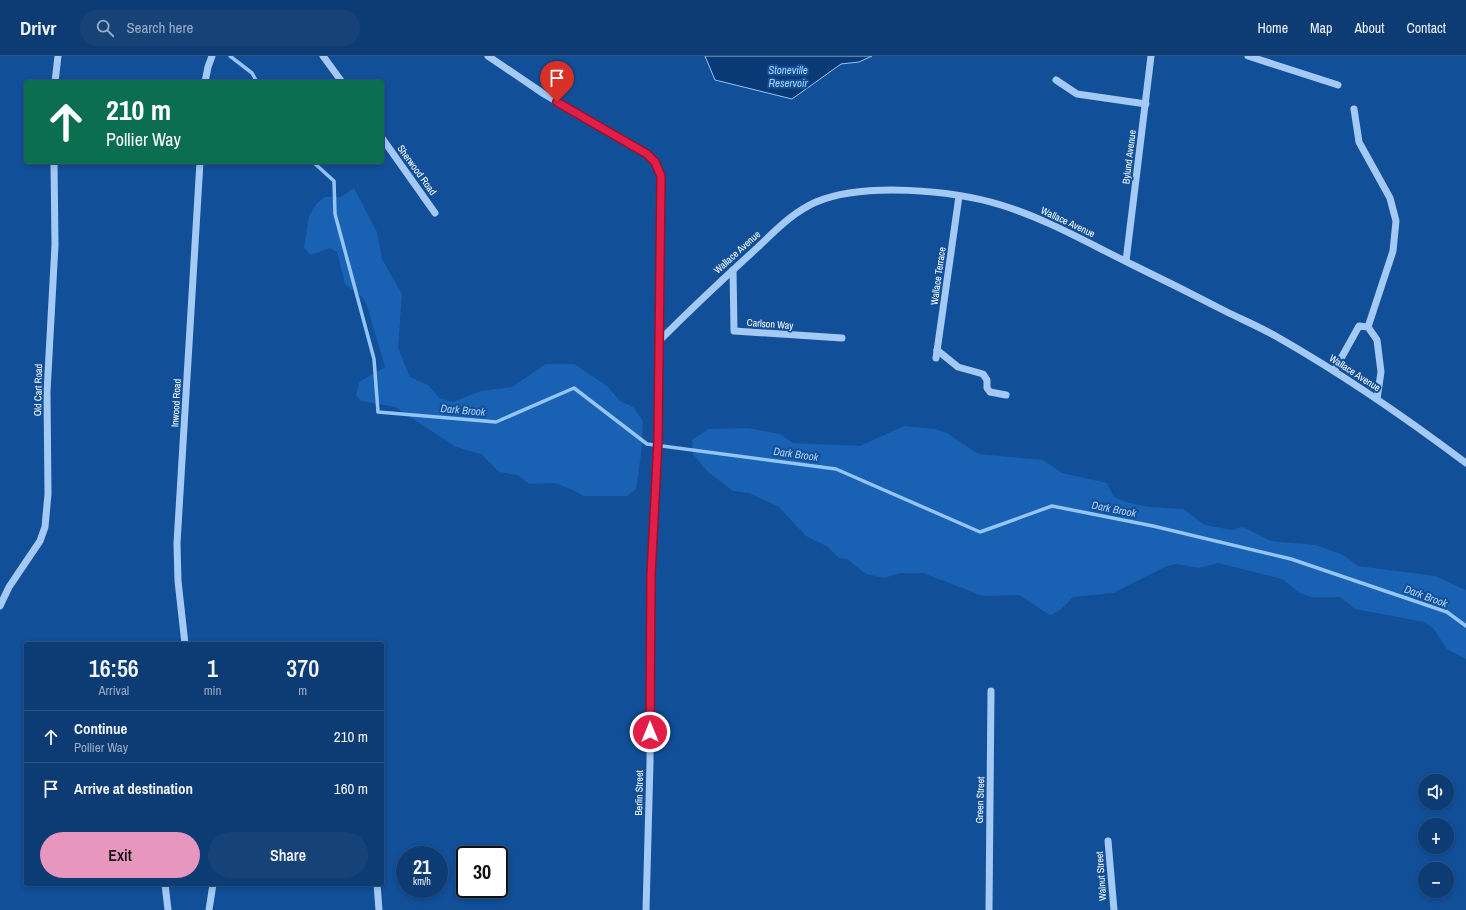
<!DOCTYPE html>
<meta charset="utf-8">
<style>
:root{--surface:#0d3b73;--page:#164278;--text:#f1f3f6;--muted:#9aadc4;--line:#2d5585;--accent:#e797bd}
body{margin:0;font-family:"Archivo Narrow",sans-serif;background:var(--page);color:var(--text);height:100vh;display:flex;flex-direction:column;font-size:15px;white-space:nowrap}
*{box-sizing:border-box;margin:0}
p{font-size:13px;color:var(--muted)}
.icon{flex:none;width:22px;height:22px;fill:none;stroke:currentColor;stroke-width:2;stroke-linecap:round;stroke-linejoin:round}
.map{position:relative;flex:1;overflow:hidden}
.side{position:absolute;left:24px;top:586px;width:360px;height:244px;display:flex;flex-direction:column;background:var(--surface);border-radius:4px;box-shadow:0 2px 6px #0003,0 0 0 1px var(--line)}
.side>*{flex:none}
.hud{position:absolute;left:24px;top:24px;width:360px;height:84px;border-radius:4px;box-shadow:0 2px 6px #0003,0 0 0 1px var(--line);background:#0b6e4f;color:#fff;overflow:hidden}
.fabs{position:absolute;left:1418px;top:718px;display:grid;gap:8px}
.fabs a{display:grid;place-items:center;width:36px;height:36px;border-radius:50%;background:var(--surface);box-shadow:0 2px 6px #0003,0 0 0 1px var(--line);font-size:20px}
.speed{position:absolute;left:396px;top:790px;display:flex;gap:8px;font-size:20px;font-weight:700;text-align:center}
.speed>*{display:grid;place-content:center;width:52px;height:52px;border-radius:50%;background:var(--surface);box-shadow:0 2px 6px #0003,0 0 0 1px var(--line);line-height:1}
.speed small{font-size:10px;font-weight:400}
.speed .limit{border:2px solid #111;border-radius:6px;background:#fff;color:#111}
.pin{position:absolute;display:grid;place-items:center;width:34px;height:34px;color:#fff;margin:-41px -17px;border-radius:50% 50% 50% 0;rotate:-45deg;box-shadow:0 0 4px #0007}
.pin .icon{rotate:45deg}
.me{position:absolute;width:44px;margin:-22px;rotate:0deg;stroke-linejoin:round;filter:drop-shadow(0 0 3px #0008)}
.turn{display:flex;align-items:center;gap:14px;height:84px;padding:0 16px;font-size:18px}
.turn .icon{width:52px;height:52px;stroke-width:2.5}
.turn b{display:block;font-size:28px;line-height:34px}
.eta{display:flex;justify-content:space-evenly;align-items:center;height:68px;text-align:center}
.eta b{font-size:24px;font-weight:600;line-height:28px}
.primary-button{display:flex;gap:8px;margin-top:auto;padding:8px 16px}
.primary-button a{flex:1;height:46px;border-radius:24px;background:var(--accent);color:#111;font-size:16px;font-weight:600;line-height:46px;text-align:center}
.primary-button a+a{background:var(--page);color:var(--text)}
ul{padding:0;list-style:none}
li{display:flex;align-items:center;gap:12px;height:52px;padding:0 16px;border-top:1px solid var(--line)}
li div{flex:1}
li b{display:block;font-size:15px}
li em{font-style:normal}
header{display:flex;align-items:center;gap:24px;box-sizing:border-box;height:56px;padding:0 20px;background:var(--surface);border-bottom:1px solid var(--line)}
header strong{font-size:19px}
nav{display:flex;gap:22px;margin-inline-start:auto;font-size:14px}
.search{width:280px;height:36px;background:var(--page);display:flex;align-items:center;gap:10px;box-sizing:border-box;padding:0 14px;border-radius:22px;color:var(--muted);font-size:15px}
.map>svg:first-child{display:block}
.green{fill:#1861b3}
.water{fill:#0a3a75;stroke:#95c4f7}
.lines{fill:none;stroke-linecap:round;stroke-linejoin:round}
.stream{stroke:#95c4f7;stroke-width:3.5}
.minor{stroke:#a3c9f4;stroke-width:7}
.route-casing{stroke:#92132f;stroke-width:10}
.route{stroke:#e11d48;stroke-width:7}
.labels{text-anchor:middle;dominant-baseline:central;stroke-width:4;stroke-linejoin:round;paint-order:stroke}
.street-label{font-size:10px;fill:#fff;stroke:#114f99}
.water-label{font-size:11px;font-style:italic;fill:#afd3fb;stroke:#114f99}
</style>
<header>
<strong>Drivr</strong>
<div class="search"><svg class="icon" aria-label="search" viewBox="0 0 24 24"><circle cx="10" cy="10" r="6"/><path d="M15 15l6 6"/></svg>Search here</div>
<nav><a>Home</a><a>Map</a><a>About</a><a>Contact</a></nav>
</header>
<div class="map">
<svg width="1466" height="854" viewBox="0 0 1466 854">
<rect width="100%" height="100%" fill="#114f99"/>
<g class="green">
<polygon points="354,132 377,176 382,203 402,238 398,292 410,321 428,329 439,342 453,346 481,335 512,331 546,308 574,308 607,330 620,345 633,351 643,365 641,398 636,433 627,440 584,440 571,433 554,427 529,428 518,419 499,416 481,398 456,391 395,351 361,345 356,339 359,326 385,311 367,250 363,242 345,228 337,196 330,192 311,199 304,192 309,160 317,147 325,141 341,141"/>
<polygon points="904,370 935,373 947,377 978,398 1043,404 1062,417 1107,427 1114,441 1126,446 1149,451 1183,453 1205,469 1232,474 1243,471 1271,485 1316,489 1343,499 1358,510 1435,520 1466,534 1466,603 1447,593 1433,572 1424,566 1355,553 1340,541 1311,541 1300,537 1282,523 1218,507 1199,512 1176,508 1167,510 1113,537 1073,541 1059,555 1050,559 1019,539 983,540 923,517 900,517 884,522 866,518 847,503 839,502 828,491 806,480 779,451 749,437 733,435 708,416 693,398 692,384 709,373 748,372 780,378 793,387 860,390"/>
</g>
<polygon class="water" points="705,0 872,0 859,6 841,8 792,43 715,24"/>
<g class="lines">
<g class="stream">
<polyline points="230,0 252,17 257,26"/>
<polyline points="313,106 334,125 335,158 374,303 378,356 496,366 574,332 647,388 836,413 980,476 1052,450 1153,470 1291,503 1447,556 1466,570"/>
</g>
<g class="minor">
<polyline points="323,0 342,26"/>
<polyline points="488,0 544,38 647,98 655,106 661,120 658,384 651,520 650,707 646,854"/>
<polyline points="1248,0 1338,29"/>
<polyline points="1056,24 1077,38 1146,48"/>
<polyline points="55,26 58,0"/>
<polyline points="205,26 208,11 212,0"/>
<polyline points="1354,53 1359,86 1390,142 1396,165 1393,195 1368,271"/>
<polyline points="382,82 435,157"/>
<polyline points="1126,205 1151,0"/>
<polyline points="733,214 734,275 842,282"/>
<path d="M659 285C691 253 724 222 757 192 775 175 793 156 816 146 864 126 952 134 1001 149 1047 163 1090 188 1133 209 1164 224 1194 239 1225 255 1243 264 1262 272 1279 282 1344 319 1406 362 1466 407"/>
<polyline points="937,294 958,311 983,318 987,324 987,332 990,336 1006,339"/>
<polyline points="936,302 959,140"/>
<polyline points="1334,315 1359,270 1368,271 1377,284 1381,316 1377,343"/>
<polyline points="0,550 9,531 40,485 45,471 48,438 47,336 55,189 54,106"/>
<polyline points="185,588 178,525 177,487 200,106"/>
<polyline points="1108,785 1114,854"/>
<polyline points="165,828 168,854"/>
<polyline points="377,828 379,854"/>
<polyline points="209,854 213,828"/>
<polyline points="989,854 991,635"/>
</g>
</g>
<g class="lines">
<defs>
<polyline id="route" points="557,46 647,98 655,106 661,120 658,384 651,520 650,676"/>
</defs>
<use href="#route" class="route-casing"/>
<use href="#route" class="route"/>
</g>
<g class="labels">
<g class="street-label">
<text transform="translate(1129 101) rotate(-83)">Bylund Avenue</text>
<text transform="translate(417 114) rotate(54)">Sherwood Road</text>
<text transform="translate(1068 166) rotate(25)">Wallace Avenue</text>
<text transform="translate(737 196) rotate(-42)">Wallace Avenue</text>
<text transform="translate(938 220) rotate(-82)">Wallace Terrace</text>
<text transform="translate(770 268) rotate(4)">Carlson Way</text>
<text transform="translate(1355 317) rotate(33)">Wallace Avenue</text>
<text transform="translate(38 334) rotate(-89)">Old Cart Road</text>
<text transform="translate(176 347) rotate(-87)">Inwood Road</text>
<text transform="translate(639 737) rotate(-89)">Berlin Street</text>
<text transform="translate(980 744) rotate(-88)">Green Street</text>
<text transform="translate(1101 820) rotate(-94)">Walnut Street</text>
</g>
<g class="water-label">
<text x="788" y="14">Stoneville<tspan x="788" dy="13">Reservoir</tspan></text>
<text transform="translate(463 354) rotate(5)">Dark Brook</text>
<text transform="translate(796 398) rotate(8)">Dark Brook</text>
<text transform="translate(1114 453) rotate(11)">Dark Brook</text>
<text transform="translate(1426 540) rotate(20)">Dark Brook</text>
</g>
</g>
</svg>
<div class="fabs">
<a><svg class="icon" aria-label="sound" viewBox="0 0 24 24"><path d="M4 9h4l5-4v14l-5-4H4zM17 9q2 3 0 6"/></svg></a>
<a>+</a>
<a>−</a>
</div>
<div class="speed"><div>21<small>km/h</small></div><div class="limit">30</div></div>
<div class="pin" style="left:557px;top:46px;background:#d93025"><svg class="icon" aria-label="arrive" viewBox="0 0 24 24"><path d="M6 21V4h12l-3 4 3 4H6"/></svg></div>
<svg class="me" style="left:650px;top:676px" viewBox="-20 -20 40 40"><circle r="17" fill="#e11d48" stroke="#fff" stroke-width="3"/><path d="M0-11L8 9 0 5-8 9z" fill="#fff"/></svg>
<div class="hud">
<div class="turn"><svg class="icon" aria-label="ahead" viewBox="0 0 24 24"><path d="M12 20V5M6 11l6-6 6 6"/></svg><div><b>210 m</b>Pollier Way</div></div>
</div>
<section class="side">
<div class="eta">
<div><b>16:56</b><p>Arrival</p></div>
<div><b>1</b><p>min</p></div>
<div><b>370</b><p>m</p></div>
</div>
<ul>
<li><svg class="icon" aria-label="ahead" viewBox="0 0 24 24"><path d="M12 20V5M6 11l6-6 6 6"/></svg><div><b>Continue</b><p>Pollier Way</p></div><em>210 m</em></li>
<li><svg class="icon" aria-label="arrive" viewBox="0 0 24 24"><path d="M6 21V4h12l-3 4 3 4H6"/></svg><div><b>Arrive at destination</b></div><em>160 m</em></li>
</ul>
<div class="primary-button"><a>Exit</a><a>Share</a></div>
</section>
</div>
